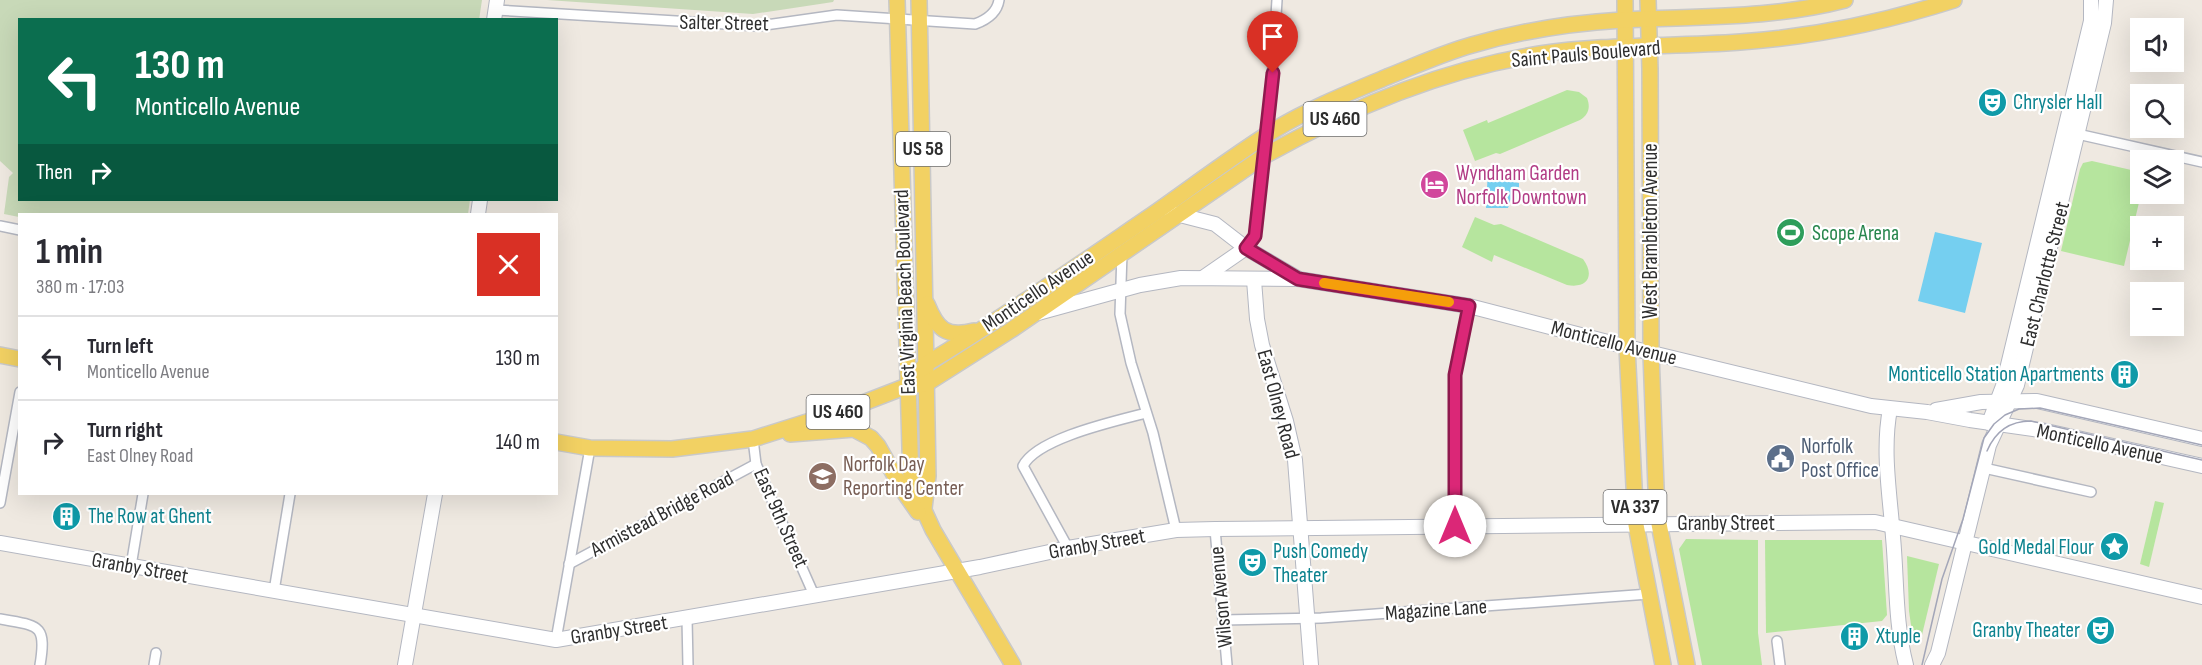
<!DOCTYPE html>
<meta charset="utf-8">
<style>
:root{--surface:#fff;--page:#f2f2f3;--text:#2b2b33;--muted:#7c7c81;--line:#e1e1e2}
body{margin:0;font-family:"Sofia Sans Condensed",sans-serif;background:var(--page);color:var(--text);height:100vh;display:flex;flex-direction:column;font-size:22px;white-space:nowrap}
*{box-sizing:border-box;margin:0}
p{font-size:20px;color:var(--muted)}
.icon{flex:none;width:33px;height:33px;fill:none;stroke:currentColor;stroke-width:2;stroke-linecap:round;stroke-linejoin:round}
.map{position:relative;flex:1;overflow:hidden}
.panel{position:absolute;left:18px;top:213px;width:540px;height:282px;display:flex;flex-direction:column;background:var(--surface);border-radius:0px;box-shadow:0 6px 24px #0002}
.panel>*{flex:none}
.top-card{position:absolute;left:18px;top:18px;width:540px;height:183px;border-radius:0px;box-shadow:0 6px 24px #0002;background:#0b6e4f;color:#fff;overflow:hidden}
.buttons{position:absolute;left:2130px;top:18px;display:grid;gap:12px}
.buttons a{display:grid;place-items:center;width:54px;height:54px;border-radius:0px;background:var(--surface);box-shadow:0 6px 24px #0002;font-size:30px}
.pin{position:absolute;display:grid;place-items:center;width:51px;height:51px;color:#fff;margin:-62px -26px;border-radius:50% 50% 50% 0;rotate:-45deg;box-shadow:0 0 6px #0007}
.pin .icon{rotate:45deg}
.me{position:absolute;width:66px;margin:-33px;rotate:0deg;stroke-linejoin:round;filter:drop-shadow(0 0 4px #0008)}
.turn{display:flex;align-items:center;gap:21px;height:126px;padding:0 18px;font-size:27px}
.turn .icon{width:78px;height:78px;stroke-width:2.5}
.turn b{display:block;font-size:42px;line-height:51px}
.then{display:flex;align-items:center;height:57px;padding:0 18px;background:#0003;gap:12px;font-size:22px}
.round{display:grid;place-items:center;flex:none;width:63px;height:63px;border-radius:0px;background:var(--page)}
.overview{display:flex;align-items:center;justify-content:space-between;height:102px;padding:0 18px}
h1{font-size:36px;font-weight:700;line-height:45px}
ul{padding:0;list-style:none}
li{display:flex;align-items:center;gap:18px;height:84px;padding:0 18px;border-top:2px solid var(--line)}
li div{flex:1}
li b{display:block;font-size:22px}
li em{font-style:normal}
.map>svg:first-child{display:block}
.green{fill:#b6e59e}
.cemetery{fill:#c8d9b8}
.water{fill:#75cff0}
.lines{fill:none;stroke-linecap:round;stroke-linejoin:round}
.street-casing{stroke:#b4b7c1;stroke-width:12}
.secondary-casing{stroke:#b4b7c1;stroke-width:16}
.primary-casing{stroke:#c9c9c9;stroke-width:18}
.street{stroke:#fff;stroke-width:9}
.secondary{stroke:#fff;stroke-width:14}
.primary{stroke:#f2d163;stroke-width:15}
.tram{stroke:#a3a6b8;stroke-width:1.5}
.route-casing{stroke:#8e194d;stroke-width:15}
.route{stroke:#db2777;stroke-width:10}
.slow{stroke:#f59e0b;stroke-width:10}
.labels{text-anchor:middle;dominant-baseline:central;stroke-width:4.5;stroke-linejoin:round;paint-order:stroke}
.shield{fill:#fff;stroke:#6d6d6d;stroke-width:1.5}
.shield-label{font-size:20px;font-weight:bold;fill:#2e2e2e}
.street-label{font-size:21px;fill:#2e2e2e;stroke:#fff}
.culture-label{font-size:21px;fill:#0d838f;stroke:#fff;text-anchor:start}
.hotel-label{font-size:21px;fill:#b23c85;stroke:#fff;text-anchor:start}
.leisure-label{font-size:21px;fill:#27864d;stroke:#fff;text-anchor:start}
.service-label{font-size:21px;fill:#4e5e75;stroke:#fff;text-anchor:start}
.education-label{font-size:21px;fill:#785e54;stroke:#fff;text-anchor:start}
</style>
<div class="map">
<svg width="2202" height="665" viewBox="0 0 2202 665">
<rect width="100%" height="100%" fill="#efe9e1"/>
<g class="green">
<path d="M1567 90 1579 92 1587 98C1591 108 1588 115 1580 120L1500 154 1496 153 1475 161 1463 130 1487 120 1488 123Z"/>
<polygon points="2092,161 2140,172 2141,194 2124,266 2061,251 2080,169 2083,163"/>
<path d="M1475 217 1494 225 1501 224 1583 259C1595 275 1588 289 1567 285L1494 255 1492 262 1462 247Z"/>
<polygon points="2155,501 2164,503 2149,567 2140,564"/>
<polygon points="1686,539 1758,540 1758,633 1762,665 1702,665 1679,549"/>
<polygon points="1765,540 1882,540 1887,615 1882,621 1766,633"/>
<polygon points="1907,556 1939,564 1921,639 1913,639 1909,611"/>
</g>
<g class="cemetery">
<polygon points="0,0 482,0 479,20 20,20 20,200 470,200 468,214 20,214 19,217 4,214 9,177 13,173 0,161"/>
<polygon points="547,0 834,0 833,2 753,14"/>
</g>
<g class="water">
<polygon points="1488,169 1507,170 1512,182 1519,183 1519,193 1513,193 1508,208 1486,208"/>
<polygon points="1935,232 1982,243 1965,313 1918,301"/>
</g>
<g class="lines">
<defs>
<g id="street">
<path d="M496 10 758 26 837 15 975 24C986 20 997 13 999 0"/>
<polyline points="2073,133 2202,162"/>
<polyline points="0,226 20,230"/>
<polyline points="1246,248 1255,236 1259,188 1270,111 1277,0"/>
<polyline points="1122,253 1120,314 1131,363 1153,433 1176,530"/>
<polyline points="753,439 756,464 814,595"/>
<polyline points="1984,468 2091,492"/>
<polyline points="0,503 20,392"/>
<polyline points="1455,526 1455,375 1469,306"/>
<polyline points="1215,529 1227,665"/>
<path d="M1068 548 1023 466C1037 438 1116 421 1146 413"/>
<polyline points="569,564 756,464"/>
<polyline points="131,566 143,494"/>
<polyline points="274,591 290,494"/>
<path d="M0 619C38 626 47 623 40 665"/>
<polyline points="687,619 688,665"/>
<polyline points="1223,620 1321,618 1649,594"/>
<polyline points="556,640 590,448"/>
<polyline points="1777,641 1780,665"/>
<polyline points="154,665 156,653"/>
</g>
<g id="secondary">
<polyline points="494,20 497,0"/>
<polyline points="1172,213 1215,224 1246,248 1297,278"/>
<polyline points="478,214 480,200"/>
<polyline points="1204,277 1246,248"/>
<polyline points="1254,280 1257,319 1262,345 1286,421 1295,460 1311,665"/>
<polyline points="1038,313 1140,285 1181,278 1298,279 1469,306 1627,347 1871,406 1927,412 1970,420 2046,431 2202,466"/>
<path d="M1890 409C1882 451 1890 495 1893 537 1897 580 1895 623 1906 665"/>
<polyline points="1936,410 1981,402 2037,401 2202,439"/>
<polyline points="1989,423 2003,386 2091,21 2091,0"/>
<polyline points="0,543 556,640 980,567 1068,548 1176,530 1215,529 1875,522 2202,597"/>
<polyline points="405,665 435,494"/>
<polyline points="1932,665 1938,653 1989,445 2017,385 2104,23 2106,0"/>
</g>
<g id="primary">
<polyline points="897,0 911,482 933,530 1013,665"/>
<polyline points="919,0 928,476 924,508"/>
<polyline points="1625,0 1627,347 1636,525 1663,665"/>
<polyline points="1648,0 1650,69 1651,353 1656,488 1659,524 1687,665"/>
<path d="M927 304C937 329 946 338 974 331"/>
<polyline points="0,355 20,359"/>
<path d="M907 386 926 364C1004 317 1080 264 1155 213 1195 185 1234 155 1276 129 1311 108 1349 93 1387 77 1415 66 1443 53 1472 45 1520 31 1572 23 1622 20 1697 16 1772 19 1845 0"/>
<polyline points="790,434 854,429 871,438 878,446 904,492 918,512"/>
<path d="M556 442 590 448 672 449 753 439 845 410 907 386 926 384 1011 330 1264 156C1350 108 1442 69 1540 54 1606 44 1673 47 1740 42 1812 37 1885 22 1954 0"/>
</g>
</defs>
<use href="#street" class="street-casing"/>
<use href="#secondary" class="secondary-casing"/>
<use href="#primary" class="primary-casing"/>
<use href="#street" class="street"/>
<use href="#secondary" class="secondary"/>
<use href="#primary" class="primary"/>
<g class="tram">
<path d="M1987 451C1995 432 2010 421 2031 421L2202 460"/>
<polyline points="1922,665 1942,579 1963,519 1984,438 1994,424 2005,415 2019,409 2040,408 2202,445"/>
</g>
</g>
<g class="lines">
<defs>
<polyline id="route" points="1273,73 1255,236 1246,248 1298,279 1469,306 1455,375 1455,526"/>
</defs>
<use href="#route" class="route-casing"/>
<use href="#route" class="route"/>
<polyline class="slow" points="1324,283 1449,302"/>
</g>
<defs>
<symbol id="theatre-disc" viewBox="-11 -11 22 22"><circle r="9.5" fill="#0f9aa8" stroke="#fff"/><path d="M-5-5.5Q0-4 5-5.5V0Q5 5 0 6Q-5 5-5 0ZM-3.3-2.5H-1v1.5H-3.3ZM1-2.5H3.3v1.5H1ZM-2.8 1Q0 5.5 2.8 1Z" fill="#fff"/></symbol>
<symbol id="hotel-disc" viewBox="-11 -11 22 22"><circle r="9.5" fill="#d1479c" stroke="#fff"/><path d="M-6-4.5h1.5V1H6V5H4.5V3h-9V5H-6ZM-4 0a1.8 1.8 0 1 1 3.6 0ZM.5 0V-2.5h3Q6-2.5 6 0Z" fill="#fff"/></symbol>
<symbol id="stadium-disc" viewBox="-11 -11 22 22"><circle r="9.5" fill="#2e9e5b" stroke="#fff"/><path d="M0-5a6.5 5 0 1 0 0 10a6.5 5 0 1 0 0-10ZM-3.5-1.8h7v3.6h-7Z" fill="#fff"/></symbol>
<symbol id="building-disc" viewBox="-11 -11 22 22"><circle r="9.5" fill="#0f9aa8" stroke="#fff"/><path d="M-4-6H4V6H1V3H-1V6H-4ZM-2.5-4.3h1.7v1.8h-1.7ZM.8-4.3h1.7v1.8H.8ZM-2.5-1h1.7V.8h-1.7ZM.8-1h1.7V.8H.8Z" fill="#fff"/></symbol>
<symbol id="civic-disc" viewBox="-11 -11 22 22"><circle r="9.5" fill="#5c6f8a" stroke="#fff"/><path d="M-.6-6.5H3V-4.5H.6V-3L4-1V1h2V6H-6V1h2V-1L-.6-3ZM-1.2 2.5V6h2.4V2.5Z" fill="#fff"/></symbol>
<symbol id="school-disc" viewBox="-11 -11 22 22"><circle r="9.5" fill="#8d6e63" stroke="#fff"/><path d="M0-5L7-2L0 1L-7-2ZM-4 1L0 2.5L4 1V4Q0 6-4 4Z" fill="#fff"/></symbol>
<symbol id="sight-disc" viewBox="-11 -11 22 22"><circle r="9.5" fill="#0f9aa8" stroke="#fff"/><path d="M0-6L1.8-2.2L6-1.7L2.9 1.2L3.7 5.4L0 3.3L-3.7 5.4L-2.9 1.2L-6-1.7L-1.8-2.2Z" fill="#fff"/></symbol>
</defs>
<g fill-rule="evenodd">
<use href="#theatre-disc" x="1976" y="86" width="33" height="33"/>
<use href="#hotel-disc" x="1418" y="168" width="33" height="33"/>
<use href="#stadium-disc" x="1774" y="216" width="33" height="33"/>
<use href="#building-disc" x="2108" y="358" width="33" height="33"/>
<use href="#civic-disc" x="1764" y="442" width="33" height="33"/>
<use href="#school-disc" x="806" y="460" width="33" height="33"/>
<use href="#building-disc" x="50" y="500" width="33" height="33"/>
<use href="#sight-disc" x="2098" y="530" width="33" height="33"/>
<use href="#theatre-disc" x="1236" y="546" width="33" height="33"/>
<use href="#theatre-disc" x="2084" y="614" width="33" height="33"/>
<use href="#building-disc" x="1838" y="620" width="33" height="33"/>
</g>
<g class="labels">
<g class="shield">
<rect x="1303.5" y="102" width="63" height="34" rx="4.5"/>
<rect x="896" y="132" width="54" height="34" rx="4.5"/>
<rect x="806.5" y="395" width="63" height="34" rx="4.5"/>
<rect x="1603.5" y="490" width="63" height="34" rx="4.5"/>
</g>
<g class="shield-label">
<text x="1335" y="119">US 460</text>
<text x="923" y="149">US 58</text>
<text x="838" y="412">US 460</text>
<text x="1635" y="507">VA 337</text>
</g>
<g class="street-label">
<text transform="translate(724 23) rotate(1)">Salter Street</text>
<text transform="translate(1586 54) rotate(-5)">Saint Pauls Boulevard</text>
<text transform="translate(1650 231) rotate(-90)">West Brambleton Avenue</text>
<text transform="translate(2045 274) rotate(-76)">East Charlotte Street</text>
<text transform="translate(1038 291) rotate(-34)">Monticello Avenue</text>
<text transform="translate(905 292) rotate(-92)">East Virginia Beach Boulevard</text>
<text transform="translate(1614 343) rotate(14)">Monticello Avenue</text>
<text transform="translate(1278 404) rotate(75)">East Olney Road</text>
<text transform="translate(2100 444) rotate(12)">Monticello Avenue</text>
<text transform="translate(662 514) rotate(-28)">Armistead Bridge Road</text>
<text transform="translate(781 518) rotate(66)">East 9th Street</text>
<text x="1726" y="523">Granby Street</text>
<text transform="translate(1097 544) rotate(-10)">Granby Street</text>
<text transform="translate(140 568) rotate(10)">Granby Street</text>
<text transform="translate(1221 597) rotate(-95)">Wilson Avenue</text>
<text transform="translate(1436 610) rotate(-4)">Magazine Lane</text>
<text transform="translate(619 630) rotate(-9)">Granby Street</text>
</g>
<g class="culture-label">
<text x="2013" y="102">Chrysler Hall</text>
<text x="2104" y="374" text-anchor="end">Monticello Station Apartments</text>
<text x="88" y="516">The Row at Ghent</text>
<text x="2094" y="547" text-anchor="end">Gold Medal Flour</text>
<text x="1273" y="551">Push Comedy<tspan x="1273" dy="24">Theater</tspan></text>
<text x="2080" y="630" text-anchor="end">Granby Theater</text>
<text x="1876" y="636">Xtuple</text>
</g>
<g class="hotel-label">
<text x="1456" y="173">Wyndham Garden<tspan x="1456" dy="24">Norfolk Downtown</tspan></text>
</g>
<g class="leisure-label">
<text x="1812" y="233">Scope Arena</text>
</g>
<g class="service-label">
<text x="1801" y="446">Norfolk<tspan x="1801" dy="24">Post Office</tspan></text>
</g>
<g class="education-label">
<text x="843" y="464">Norfolk Day<tspan x="843" dy="24">Reporting Center</tspan></text>
</g>
</g>
</svg>
<div class="buttons">
<a><svg class="icon" aria-label="sound" viewBox="0 0 24 24"><path d="M4 9h4l5-4v14l-5-4H4zM17 9q2 3 0 6"/></svg></a>
<a><svg class="icon" aria-label="search" viewBox="0 0 24 24"><circle cx="10" cy="10" r="6"/><path d="M15 15l6 6"/></svg></a>
<a><svg class="icon" aria-label="layers" viewBox="0 0 24 24"><path d="M12 4l9 5-9 5-9-5zM3 14l9 5 9-5"/></svg></a>
<a>+</a>
<a>−</a>
</div>
<div class="pin" style="left:1273px;top:73px;background:#d93025"><svg class="icon" aria-label="arrive" viewBox="0 0 24 24"><path d="M6 21V4h12l-3 4 3 4H6"/></svg></div>
<svg class="me" style="left:1455px;top:526px" viewBox="-20 -20 40 40"><circle r="19" fill="#fff"/><path d="M0-13L10 11 0 6-10 11z" fill="#db2777"/></svg>
<div class="top-card">
<div class="turn"><svg class="icon" aria-label="left" viewBox="0 0 24 24"><path d="M17 20v-9H6M10 6l-5 5 5 5"/></svg><div><b>130 m</b>Monticello Avenue</div></div>
<div class="then">Then<svg class="icon" aria-label="right" viewBox="0 0 24 24"><path d="M7 20v-9h11M14 6l5 5-5 5"/></svg></div>
</div>
<section class="panel">
<div class="overview"><div><h1>1 min</h1><p>380 m · 17:03</p></div><a class="round" style="background:#d93025;color:#fff"><svg class="icon" aria-label="close" viewBox="0 0 24 24"><path d="M6 6l12 12M18 6L6 18"/></svg></a></div>
<ul>
<li><svg class="icon" aria-label="left" viewBox="0 0 24 24"><path d="M17 20v-9H6M10 6l-5 5 5 5"/></svg><div><b>Turn left</b><p>Monticello Avenue</p></div><em>130 m</em></li>
<li><svg class="icon" aria-label="right" viewBox="0 0 24 24"><path d="M7 20v-9h11M14 6l5 5-5 5"/></svg><div><b>Turn right</b><p>East Olney Road</p></div><em>140 m</em></li>
</ul>
</section>
</div>
